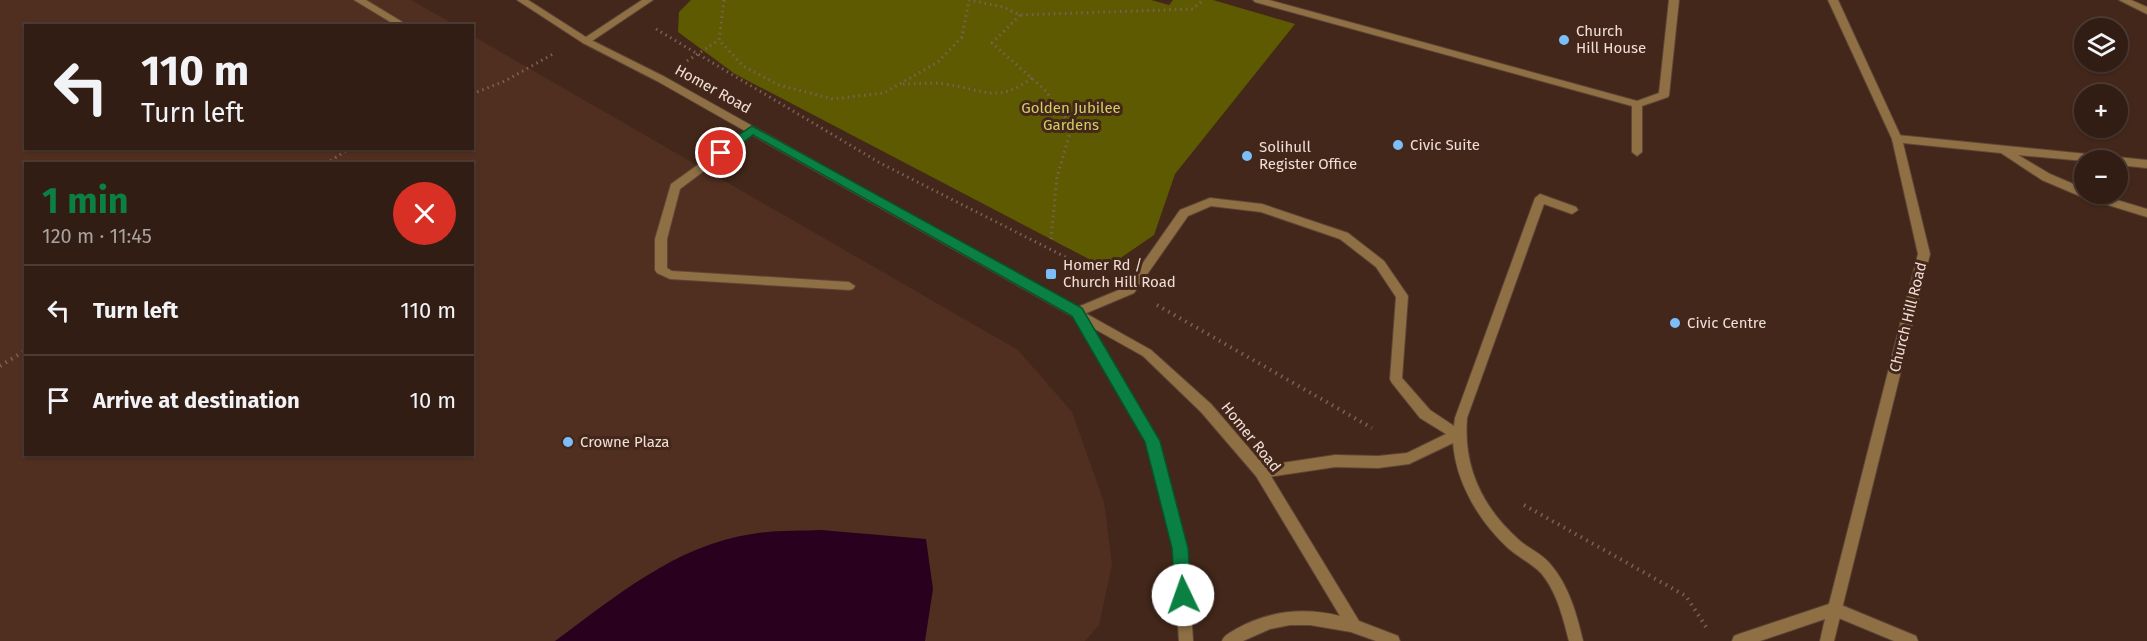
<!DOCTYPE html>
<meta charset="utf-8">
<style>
:root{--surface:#321d14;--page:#3d2a22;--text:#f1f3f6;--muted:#a8a2a0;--line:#4d3b34;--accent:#0b8043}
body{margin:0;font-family:"Fira Sans",sans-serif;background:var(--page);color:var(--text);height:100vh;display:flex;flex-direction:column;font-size:22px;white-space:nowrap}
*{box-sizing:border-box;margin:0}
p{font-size:20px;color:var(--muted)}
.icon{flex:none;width:33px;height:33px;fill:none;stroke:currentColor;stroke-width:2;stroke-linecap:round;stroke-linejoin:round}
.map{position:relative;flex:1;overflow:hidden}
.sheet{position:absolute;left:24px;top:162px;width:450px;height:294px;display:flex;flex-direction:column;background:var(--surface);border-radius:0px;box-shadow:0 2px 4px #0004,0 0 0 2px var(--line)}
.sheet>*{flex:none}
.hud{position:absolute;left:24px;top:24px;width:450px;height:126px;border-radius:0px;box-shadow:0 2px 4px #0004,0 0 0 2px var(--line);background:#321d14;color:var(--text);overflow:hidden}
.buttons{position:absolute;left:2074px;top:18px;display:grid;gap:12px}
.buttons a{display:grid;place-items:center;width:54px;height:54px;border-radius:50%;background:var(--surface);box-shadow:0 2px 4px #0004,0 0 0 2px var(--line);font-size:30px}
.pin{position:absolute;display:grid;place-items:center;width:51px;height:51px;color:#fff;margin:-26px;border:3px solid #fff;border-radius:50%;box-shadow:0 2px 6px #0007}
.me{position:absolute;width:66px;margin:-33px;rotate:357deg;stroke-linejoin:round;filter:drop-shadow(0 0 4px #0008)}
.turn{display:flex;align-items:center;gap:21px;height:126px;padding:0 18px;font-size:27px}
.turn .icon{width:78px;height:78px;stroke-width:2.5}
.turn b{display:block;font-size:42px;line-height:51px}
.round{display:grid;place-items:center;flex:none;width:63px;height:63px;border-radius:32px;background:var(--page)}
.summary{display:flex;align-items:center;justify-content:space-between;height:102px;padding:0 18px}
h1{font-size:36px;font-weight:700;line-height:45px;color:var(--accent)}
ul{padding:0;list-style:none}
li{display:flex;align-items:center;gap:18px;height:90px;padding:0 18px;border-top:2px solid var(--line)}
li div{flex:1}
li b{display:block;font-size:22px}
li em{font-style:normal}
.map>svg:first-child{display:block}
.built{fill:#512f20;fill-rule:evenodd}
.green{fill:#5e5a01}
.water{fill:#29011e}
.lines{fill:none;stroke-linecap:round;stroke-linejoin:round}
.service-casing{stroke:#5f4438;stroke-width:2}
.minor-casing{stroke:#5f4438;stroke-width:2}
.tertiary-casing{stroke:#5f4438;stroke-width:2}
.path-far1{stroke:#7a6156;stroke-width:3;stroke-dasharray:1.5 4;stroke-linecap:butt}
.path{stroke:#7a6156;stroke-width:4;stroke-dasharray:1.5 5;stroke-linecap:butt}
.service{fill:#8e7044;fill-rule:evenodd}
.minor{fill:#8e7044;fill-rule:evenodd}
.tertiary{fill:#8e7044;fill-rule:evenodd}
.route{fill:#0b8043;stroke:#07532c;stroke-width:1.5}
.poi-dot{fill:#7cbef9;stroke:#43271a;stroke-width:2}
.labels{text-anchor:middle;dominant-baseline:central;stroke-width:6;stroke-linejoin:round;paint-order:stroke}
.poi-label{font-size:15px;fill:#f1ded6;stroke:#43271a;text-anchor:start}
.street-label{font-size:15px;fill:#f1ded6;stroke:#43271a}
.park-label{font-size:15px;fill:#d2ce65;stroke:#43271a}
</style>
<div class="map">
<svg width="2147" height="641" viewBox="0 0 2147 641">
<rect width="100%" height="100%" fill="#43271a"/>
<path class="built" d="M0 0H411L455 25 26 26V148H472L473 36 1018 350 1072 412 1104 502 1112 565 1099 625 1085 641H0ZM26 164H472V454H26Z"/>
<polygon class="green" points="691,0 1151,0 1169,5 1173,0 1213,0 1295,24 1175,174 1154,235 1106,268 735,74 678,32 679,12"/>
<path class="water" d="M821 530 926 539 933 589 925 641H555C615 597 676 545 752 534 775 530 799 531 821 530Z"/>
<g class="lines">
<defs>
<g id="service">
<polygon points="354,0 366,0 409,26 397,26"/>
<polygon points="642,0 653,0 589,43 583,43 583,39"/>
<polygon points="1253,0 1269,0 1637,101 1659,93 1669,0 1679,0 1669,95 1668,97 1642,106 1642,152 1637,156 1632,152 1632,106 1255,2"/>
<polygon points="752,126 757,130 756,132 680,189 667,239 667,268 672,271 849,282 855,286 853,289 849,290 670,279 657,273 655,270 655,239 671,184"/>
<polygon points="1897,135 2147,160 2147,168 2118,165 2118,160 2085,161 2018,155 2050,174 2085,189 2085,194 2097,194 2147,209 2147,217 2082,197 2042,180 2001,153 1893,142 1892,139"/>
</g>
<g id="minor">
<polygon points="2119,0 2131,0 2147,7 2147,14"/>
<path d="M1540 194 1576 207 1578 210 1572 214 1544 204 1467 418C1463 467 1482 507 1519 540 1529 549 1543 554 1551 565 1569 586 1577 615 1583 641H1569C1563 618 1557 592 1541 573 1531 563 1518 557 1508 548 1479 521 1456 483 1453 443L1409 464 1378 468 1335 467 1261 478 1256 476 1254 472 1256 468 1261 466 1335 455 1378 456 1407 453 1446 434 1420 418 1392 383 1390 379 1396 297 1376 267 1340 239 1261 212 1211 206 1188 216 1134 293 1077 317 1073 315 1071 312 1073 309 1126 287 1180 210 1210 198 1262 204 1348 233 1384 261 1408 296 1402 378 1430 410 1454 426 1455 418 1535 198Z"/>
<polygon points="1834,602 1916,636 1918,641 1894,641 1829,614 1827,609 1829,604"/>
</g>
<g id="tertiary">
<path d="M517 0H528L589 39 665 77 1151 350 1211 404 1266 468 1359 621 1398 636 1400 641H1376L1351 632 1310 625H1290L1270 629 1243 641H1222C1224 635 1230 633 1236 629 1268 611 1304 607 1340 616L1256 476 1201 412 1143 356 1093 328 1159 441 1187 548 1193 641H1179L1173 548 1146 442 1075 318 657 81 583 43Z"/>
<polygon points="1828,0 1838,0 1902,139 1930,254 1834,641 1820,641 1825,619 1760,641 1732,641 1734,636 1739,634 1829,604 1918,254 1892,139"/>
</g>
</defs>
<use href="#service" class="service-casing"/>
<use href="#minor" class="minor-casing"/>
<use href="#tertiary" class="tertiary-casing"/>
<g class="path-far1">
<polyline points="724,0 719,40 743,66 779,85 833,99 884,93 938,62 962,37 969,0 1003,7 1020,15 1193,9 1203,0"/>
<polyline points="1020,15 992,43 1044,89 1072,126 1057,177 1051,239"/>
<polyline points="656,29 880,163 1095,272"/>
<polyline points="687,61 719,40"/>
<path d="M903 84C917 84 932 82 946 84 984 90 997 104 1032 78"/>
<polyline points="472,94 505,81 553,54"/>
<polyline points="326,164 350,148"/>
</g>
<g class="path">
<polyline points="1157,305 1372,428"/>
<polyline points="0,366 26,350"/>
<polyline points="1524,505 1686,596 1708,630"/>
</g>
<use href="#service" class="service"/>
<use href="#minor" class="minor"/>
<use href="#tertiary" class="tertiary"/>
</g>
<polygon class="route" points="752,126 1082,308 1160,441 1188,548 1191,595 1189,600 1183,602 1177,600 1175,595 1172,548 1145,442 1072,316 753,135 725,156 717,156 717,150"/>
<g class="poi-dot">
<circle cx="1564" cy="40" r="6"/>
<circle cx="1398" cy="145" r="6"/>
<circle cx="1247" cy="156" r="6"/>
<rect x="1045" y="268" width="12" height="12" rx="3"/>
<circle cx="1675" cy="323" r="6"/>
<circle cx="568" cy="442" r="6"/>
</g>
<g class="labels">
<g class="poi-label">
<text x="1576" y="31">Church<tspan x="1576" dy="17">Hill House</tspan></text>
<text x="1410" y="145">Civic Suite</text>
<text x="1259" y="147">Solihull<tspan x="1259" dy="17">Register Office</tspan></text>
<text x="1063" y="265">Homer Rd /<tspan x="1063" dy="17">Church Hill Road</tspan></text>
<text x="1687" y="323">Civic Centre</text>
<text x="580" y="442">Crowne Plaza</text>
</g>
<g class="street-label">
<text transform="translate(713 89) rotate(29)">Homer Road</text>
<text transform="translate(1908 317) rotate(-76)">Church Hill Road</text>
<text transform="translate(1251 437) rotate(51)">Homer Road</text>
</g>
<g class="park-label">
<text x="1071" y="108">Golden Jubilee<tspan x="1071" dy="17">Gardens</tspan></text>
</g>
</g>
</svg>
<div class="buttons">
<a><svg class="icon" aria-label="layers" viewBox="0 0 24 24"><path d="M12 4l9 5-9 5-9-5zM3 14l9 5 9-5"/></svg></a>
<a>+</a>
<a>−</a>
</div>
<div class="pin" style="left:721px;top:153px;background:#d93025"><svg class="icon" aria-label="arrive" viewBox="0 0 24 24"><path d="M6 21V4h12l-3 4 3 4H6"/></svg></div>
<svg class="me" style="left:1183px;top:595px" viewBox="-20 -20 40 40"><circle r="19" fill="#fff"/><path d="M0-13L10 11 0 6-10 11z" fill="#0b8043"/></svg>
<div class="hud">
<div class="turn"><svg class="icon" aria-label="left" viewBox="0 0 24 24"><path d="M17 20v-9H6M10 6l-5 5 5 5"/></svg><div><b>110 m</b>Turn left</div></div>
</div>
<section class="sheet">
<div class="summary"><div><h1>1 min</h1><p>120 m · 11:45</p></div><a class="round" style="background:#d93025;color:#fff"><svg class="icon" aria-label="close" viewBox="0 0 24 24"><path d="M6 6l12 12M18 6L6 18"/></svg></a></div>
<ul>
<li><svg class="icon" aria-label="left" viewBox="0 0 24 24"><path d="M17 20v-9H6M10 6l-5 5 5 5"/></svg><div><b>Turn left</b></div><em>110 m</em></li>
<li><svg class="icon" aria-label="arrive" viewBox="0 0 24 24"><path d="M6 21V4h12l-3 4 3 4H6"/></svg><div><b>Arrive at destination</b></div><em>10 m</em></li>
</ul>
</section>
</div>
